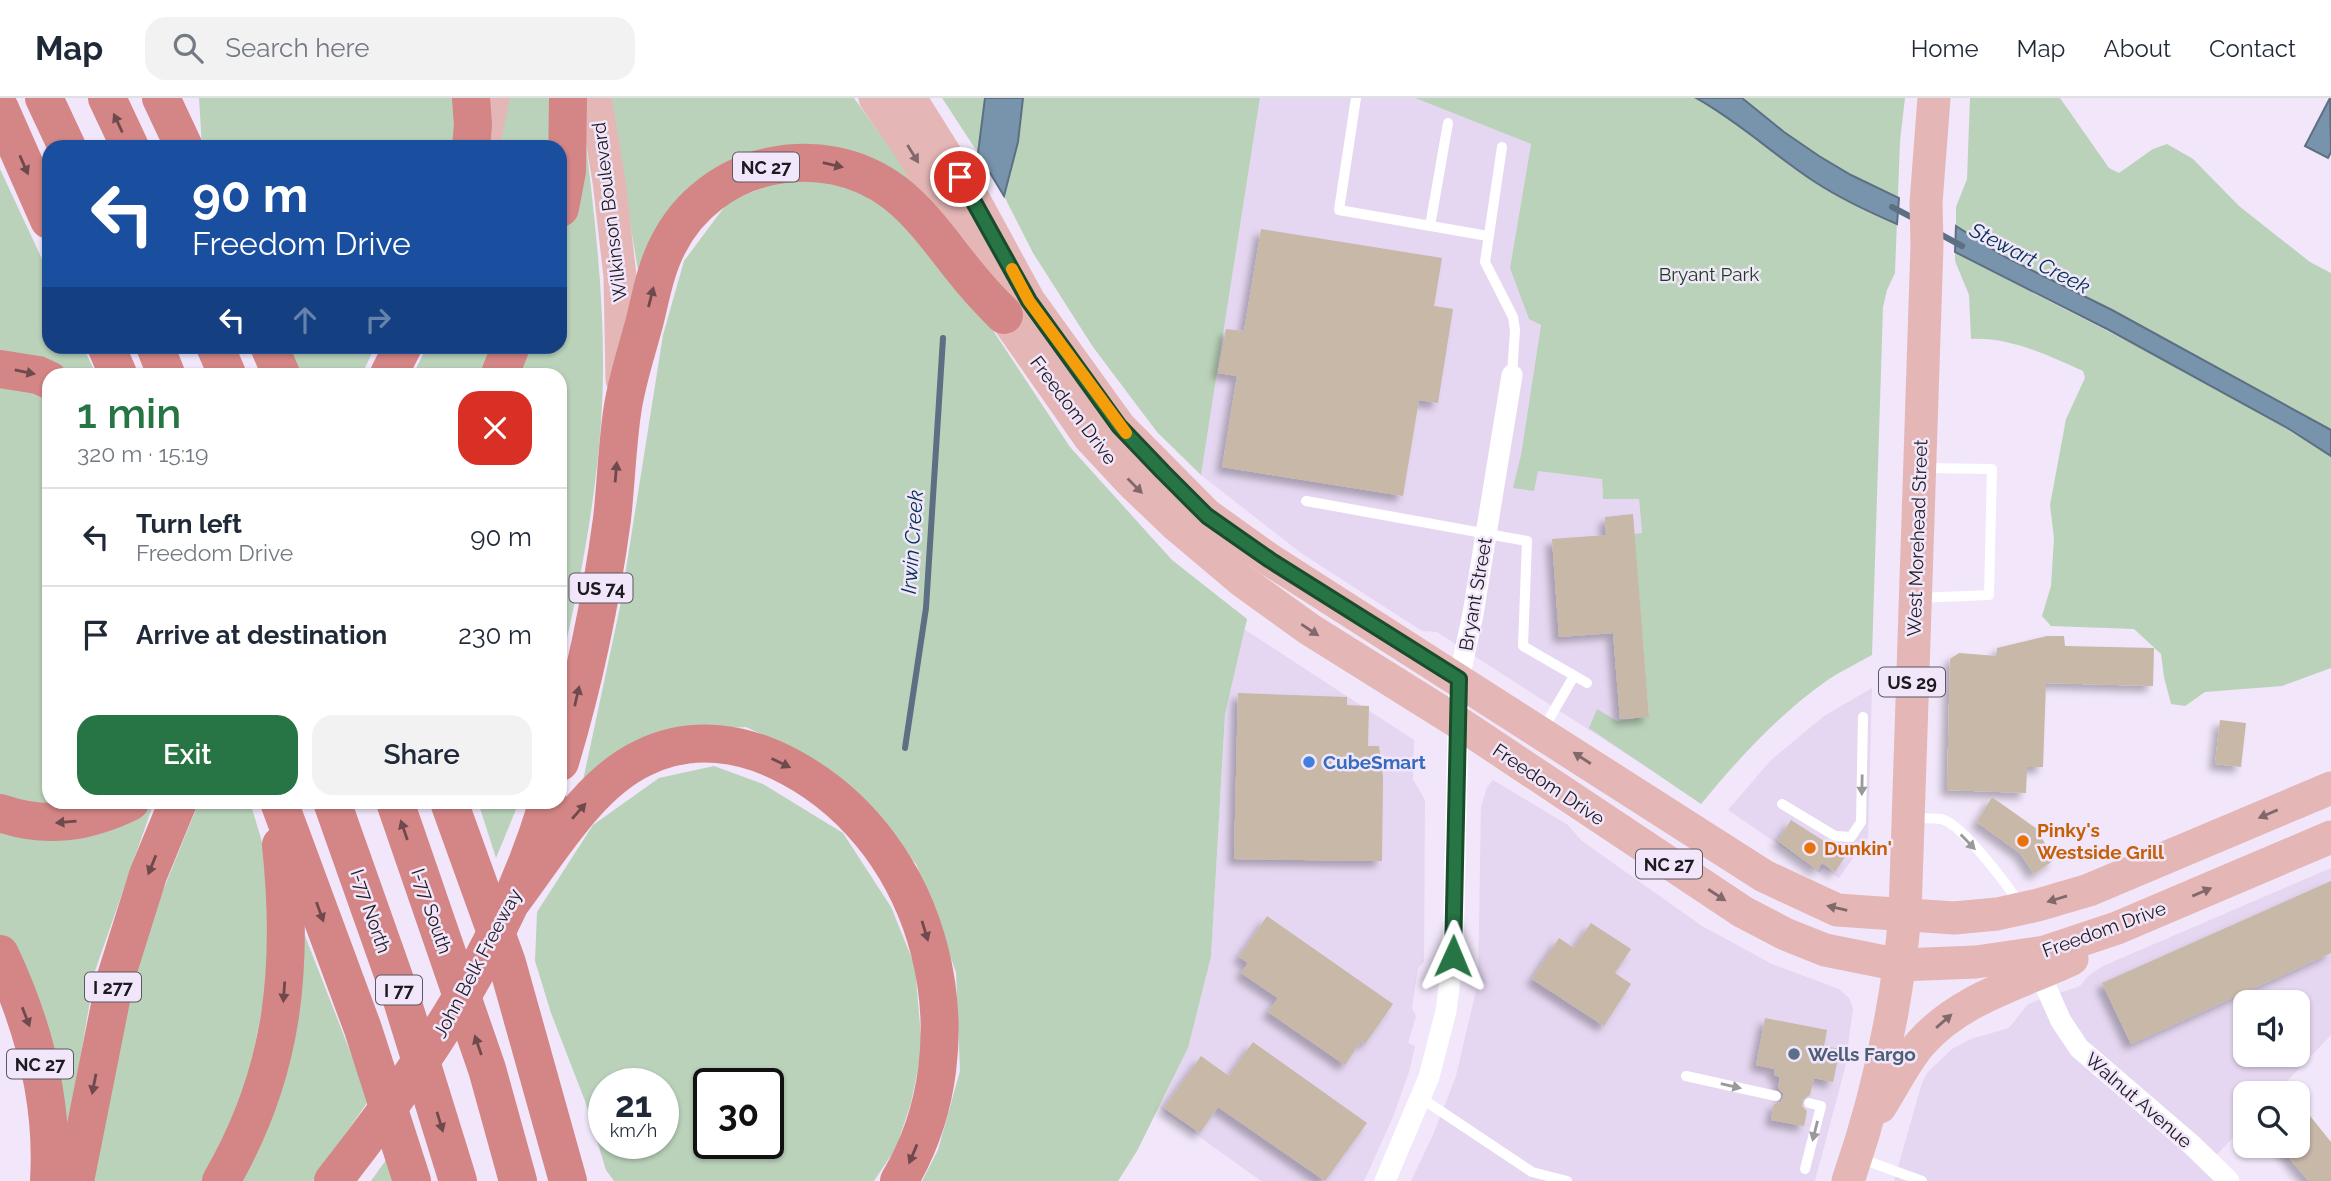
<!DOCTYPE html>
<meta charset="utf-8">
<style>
:root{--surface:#fff;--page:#f2f2f3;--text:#1f2937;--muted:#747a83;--line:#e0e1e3;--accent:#277545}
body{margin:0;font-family:Raleway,sans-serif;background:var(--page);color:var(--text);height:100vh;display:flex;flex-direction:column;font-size:26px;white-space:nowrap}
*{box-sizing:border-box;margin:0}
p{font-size:23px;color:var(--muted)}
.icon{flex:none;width:38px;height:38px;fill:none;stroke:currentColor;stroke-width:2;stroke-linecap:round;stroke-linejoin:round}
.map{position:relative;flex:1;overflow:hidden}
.details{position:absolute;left:42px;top:270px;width:525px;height:441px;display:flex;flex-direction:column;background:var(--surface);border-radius:21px;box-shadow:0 2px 5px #0004}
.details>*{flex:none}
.hud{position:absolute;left:42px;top:42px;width:525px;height:214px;border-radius:21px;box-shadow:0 2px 5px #0004;background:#1a4fa0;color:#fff;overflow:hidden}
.tools{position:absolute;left:2233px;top:892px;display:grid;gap:14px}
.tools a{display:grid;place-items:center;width:77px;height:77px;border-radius:14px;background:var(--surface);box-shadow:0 2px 5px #0004;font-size:35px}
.speed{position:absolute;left:588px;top:970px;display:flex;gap:14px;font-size:35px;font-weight:700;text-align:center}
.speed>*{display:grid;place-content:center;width:91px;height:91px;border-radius:50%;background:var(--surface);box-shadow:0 2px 5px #0004;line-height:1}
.speed small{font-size:18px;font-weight:400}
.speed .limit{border:4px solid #111;border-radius:10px;background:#fff;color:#111}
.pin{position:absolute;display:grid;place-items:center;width:60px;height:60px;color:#fff;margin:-30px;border:4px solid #fff;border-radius:50%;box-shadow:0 2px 7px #0007}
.me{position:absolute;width:77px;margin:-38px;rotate:1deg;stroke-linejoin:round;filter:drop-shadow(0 0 5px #0008)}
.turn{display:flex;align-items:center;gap:24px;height:147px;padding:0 35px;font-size:32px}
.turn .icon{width:91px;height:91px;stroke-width:2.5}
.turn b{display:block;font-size:49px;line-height:60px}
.lanes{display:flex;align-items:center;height:66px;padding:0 35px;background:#0003;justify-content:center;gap:35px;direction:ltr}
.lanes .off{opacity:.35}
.round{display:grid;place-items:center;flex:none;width:74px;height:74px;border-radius:21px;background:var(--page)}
.overview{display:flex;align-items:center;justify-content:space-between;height:119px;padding:0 35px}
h1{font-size:42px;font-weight:600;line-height:52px;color:var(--accent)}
.button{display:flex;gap:14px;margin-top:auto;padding:14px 35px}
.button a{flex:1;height:80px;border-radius:21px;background:var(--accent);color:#fff;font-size:28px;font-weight:600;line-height:80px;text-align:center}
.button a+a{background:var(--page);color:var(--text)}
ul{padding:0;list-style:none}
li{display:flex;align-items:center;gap:21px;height:98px;padding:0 35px;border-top:2px solid var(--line)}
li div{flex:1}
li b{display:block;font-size:26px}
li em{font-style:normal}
header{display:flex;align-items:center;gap:42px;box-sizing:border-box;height:98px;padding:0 35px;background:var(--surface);border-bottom:2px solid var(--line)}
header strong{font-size:33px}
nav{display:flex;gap:38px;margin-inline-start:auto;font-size:24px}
.search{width:490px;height:63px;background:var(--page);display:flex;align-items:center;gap:18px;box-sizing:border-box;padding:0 24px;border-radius:21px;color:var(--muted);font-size:26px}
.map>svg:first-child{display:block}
.built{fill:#e5d7f1;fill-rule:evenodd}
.green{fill:#bad2ba;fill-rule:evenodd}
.water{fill:#7894ac;stroke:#5d6f82;stroke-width:2}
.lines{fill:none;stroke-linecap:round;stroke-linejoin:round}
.stream{stroke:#5d6f82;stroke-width:6}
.building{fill:#c7b8a8;filter:url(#shadow)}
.service{stroke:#fff;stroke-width:10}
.minor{stroke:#fff;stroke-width:21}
.primary{stroke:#e5b6b6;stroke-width:33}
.motorway{stroke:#d48585;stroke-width:38}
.oneway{fill:#6f4a4d}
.oneway2{fill:#81686b}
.oneway3{fill:#99989b}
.route-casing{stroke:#194c2d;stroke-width:18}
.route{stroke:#277545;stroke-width:12}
.slow{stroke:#f59e0b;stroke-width:12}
.shop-dot{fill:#3f7fe0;stroke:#f1e6fa;stroke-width:2.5}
.food-dot{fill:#e8710a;stroke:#f1e6fa;stroke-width:2.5}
.service-dot{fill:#5c6f8a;stroke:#f1e6fa;stroke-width:2.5}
.labels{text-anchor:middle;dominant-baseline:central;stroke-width:5;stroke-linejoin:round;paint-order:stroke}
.shield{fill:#f1e6fa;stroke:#5d5761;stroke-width:2}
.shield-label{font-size:18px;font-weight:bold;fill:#1d1a20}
.street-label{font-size:19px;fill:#1d1a20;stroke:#f1e6fa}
.park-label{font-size:19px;fill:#173f1a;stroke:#f1e6fa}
.shop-label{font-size:19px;font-weight:bold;fill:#366cbe;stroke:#f1e6fa;text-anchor:start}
.food-label{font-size:19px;font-weight:bold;fill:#c56008;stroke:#f1e6fa;text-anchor:start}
.service-label{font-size:19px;font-weight:bold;fill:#4e5e75;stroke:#f1e6fa;text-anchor:start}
.water-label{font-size:21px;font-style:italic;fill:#003253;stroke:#f1e6fa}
</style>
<header>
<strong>Map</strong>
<div class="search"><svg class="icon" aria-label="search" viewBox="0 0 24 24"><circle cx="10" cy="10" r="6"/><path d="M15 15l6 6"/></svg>Search here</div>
<nav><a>Home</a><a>Map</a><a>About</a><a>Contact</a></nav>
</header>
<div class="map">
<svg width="2331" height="1083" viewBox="0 0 2331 1083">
<defs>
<filter id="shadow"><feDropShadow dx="-6" dy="6" stdDeviation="3.5" flood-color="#0004"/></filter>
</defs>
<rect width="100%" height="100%" fill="#f1e6fa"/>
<g class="built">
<polygon points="1260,0 1415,0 1531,46 1510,170 1541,227 1520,365 1602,381 1603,401 1639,400 1658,622 1648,670 1437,534 1422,533 1301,455 1201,377"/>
<polygon points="1244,531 1414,642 1413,681 1425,702 1424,864 1418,870 1412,910 1416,918 1408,945 1415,948 1409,974 1393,1019 1364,1083 1261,1083 1159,1010 1188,950 1211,859 1225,616"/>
<polygon points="1872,590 1868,739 1839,780 1824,770 1820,775 1728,712 1771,662 1824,618"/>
<polygon points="1493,682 1568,727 1582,743 1702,828 1772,866 1839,891 1849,900 1853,911 1845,970 1815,1083 1411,1083 1433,1037 1456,978 1478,884 1481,709 1487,689"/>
<path d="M2331 770V937L2275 996H2245V1027L2204 1070 2218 1083H1894L1921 988 1927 975 1952 951 1971 941 2009 930 2028 906 2080 888 2088 878 2103 868ZM2245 905H2298V957H2245Z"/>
</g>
<g class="green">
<polygon points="199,0 455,0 454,49 202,49"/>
<polygon points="507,0 558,0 557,49 498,49"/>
<polygon points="609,0 854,0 932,108 772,51 640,184"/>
<polygon points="942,0 985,0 978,55 946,6"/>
<polygon points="1023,0 1260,0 1201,377 1157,334 1093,249 1033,155 1004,98 1018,44"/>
<path d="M1415 0H1905L1900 43 1895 175 1887 192 1883 209 1872 557C1858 565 1843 572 1829 581 1780 615 1739 660 1701 706L1589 630 1597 611 1617 623 1649 618 1634 436 1642 435 1639 401H1603L1602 381 1538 373 1534 393 1513 390 1521 357 1541 227 1529 221 1510 170 1531 46Z"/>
<polygon points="1970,0 2060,0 2109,70 2119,75 2153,51 2167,46 2193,61 2239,108 2310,164 2331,175 2331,332 2112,212 2005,159 1956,128 1956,109 1967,81"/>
<path d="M582 11C592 99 604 187 603 276 602 372 582 478 560 571V276H511L523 249 560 248V149L566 129 576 71Z"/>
<polygon points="0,71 49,176 49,248 83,249 96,276 60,276 0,261"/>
<polygon points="794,77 857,89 909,124 967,193 1070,349 1172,462 1247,521 1225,616 1211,859 1188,950 1137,1053 1118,1083 922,1083 938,1052 960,973 956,874 916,766 864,703 810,659 746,629 682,633 581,692 620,509 663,237 684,163 728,104"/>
<path d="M1955 154C2081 221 2211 282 2331 358V570L2282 588 2205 594 2185 608 2171 606 2164 579 2161 556 2134 531 2051 528 2042 518 2051 488 2054 440 2050 407 2066 321 2085 280 2083 273C2047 257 2010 239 1971 241L1969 197 1955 163Z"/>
<polygon points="285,249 375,249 362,276 297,276"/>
<polygon points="427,249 499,249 487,276 413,276"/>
<polygon points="0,284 49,293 49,704 99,704 72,712 0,701"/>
<path d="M714 668 763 686 843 735 891 809 915 868 922 951 911 1005 896 1050 874 1083H614L606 1072 585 1003 551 915 535 863 537 814 593 727 659 680ZM604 985H663V1045H604ZM709 985H768V1045H709Z"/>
<polygon points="154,704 95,873 63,1063 18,869 0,837 0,730 126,723"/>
<polygon points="199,704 250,704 262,744 271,798 274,847 244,1006 206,1083 89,1083 138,864 155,812"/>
<polygon points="478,704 519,704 496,760"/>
<polygon points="302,830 369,1002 313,1083 232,1083"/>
<polygon points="386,1062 393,1083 371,1083"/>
</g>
<g class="water">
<polygon points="985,0 1023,0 1018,44 1004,98 978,55"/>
<path d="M1696 0H1742L1784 34 1819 58 1851 77 1899 100 1897 126C1869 114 1841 101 1815 84 1774 57 1739 24 1696 0Z"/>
<polygon points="2330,0 2331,54 2328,60 2305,48"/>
<polygon points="1956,128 2005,159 2112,212 2331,332 2331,358 2289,331 2109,232 1955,154"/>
</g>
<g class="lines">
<g class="stream">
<polyline points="1892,109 1917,122"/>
<polyline points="1938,135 1962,148"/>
<polyline points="905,650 926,510 943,240"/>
</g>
</g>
<g class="building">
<polygon points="1261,131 1442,160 1434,208 1453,211 1438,305 1419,302 1403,398 1222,369 1237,278 1218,275 1226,231 1244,233"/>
<polygon points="1633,416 1649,619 1620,621 1613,535 1559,539 1552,441 1606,437 1605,419"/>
<polygon points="2047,538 2064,538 2065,548 2154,550 2153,588 2046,585 2043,669 2027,669 2026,695 1947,692 1950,561 1959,555 1997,558 1997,550"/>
<polygon points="1238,595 1347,599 1347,607 1369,608 1368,648 1379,648 1383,679 1382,763 1234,761"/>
<polygon points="2220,622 2246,625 2241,669 2215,666"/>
<polygon points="1992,699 2037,731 2054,762 2034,776 2020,755 1977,724"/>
<polygon points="1791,722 1846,757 1835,774 1822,765 1817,772 1778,743"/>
<polygon points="2331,783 2331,855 2131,946 2102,885"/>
<polygon points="1267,818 1393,906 1365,946 1361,943 1345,967 1268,914 1278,900 1241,875 1248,865 1239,859"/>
<polygon points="1591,825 1631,851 1615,875 1631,886 1604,928 1532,881 1559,840 1574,850"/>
<polygon points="1765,920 1827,932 1824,948 1840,951 1833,984 1814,980 1810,997 1802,1002 1802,1008 1807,1013 1804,1028 1771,1022 1774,1006 1781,1004 1784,996 1778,990 1780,979 1774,977 1775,971 1756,967"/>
<polygon points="1253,944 1367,1025 1325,1083 1218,1009 1200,1035 1164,1010 1201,958 1229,978"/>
<polygon points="2298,1003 2331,1044 2331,1083 2309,1083 2279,1048 2298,1048"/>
</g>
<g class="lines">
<g class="service">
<polyline points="1356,0 1339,112 1488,138"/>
<polyline points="1502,49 1485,164 1513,219 1515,232 1512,277"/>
<polyline points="1430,128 1448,25"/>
<polyline points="1306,403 1527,443 1523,548 1587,585"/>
<polyline points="1918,500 1989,497 1992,371 1922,370"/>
<polyline points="1542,633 1574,578"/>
<polyline points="1782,706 1835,738 1851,739 1861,724 1863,619"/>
<path d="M1911 720C1921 721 1935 719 1944 722 1964 729 2009 789 2021 808"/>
<polyline points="1686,978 1776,998"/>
<polyline points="1421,1000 1532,1074 1567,1083"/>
<polyline points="1859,1060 1922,1083"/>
<polyline points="1805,1071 1821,1008 1809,1005"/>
</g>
<g class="minor">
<polyline points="2040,876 2061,923 2079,950 2192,1047 2229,1083"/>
<polyline points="1385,1083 1429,979 1446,913 1453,858 1459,581 1473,516 1512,277"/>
</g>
<g class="primary">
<polyline points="595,0 609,83 620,178 622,282"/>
<polyline points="875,0 909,49 949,116 1004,217 1090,340 1131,384 1177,428 1241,482 1309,531 1456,623 1743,814 1785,836 1825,852 1900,867 1976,864 2045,854 2117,830 2331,739"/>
<polyline points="910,0 974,102 1029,203 1119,328 1207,417 1270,462 1764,778 1837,812 1954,820 1997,816 2038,807 2089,792 2331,690"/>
<polyline points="483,49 493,0"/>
<path d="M1880 1009C1893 989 1905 963 1921 945 1961 900 2019 886 2072 861"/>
<path d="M1848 1083C1878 997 1897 907 1905 816L1927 147 1926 105 1934 0"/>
</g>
<g class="motorway">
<polyline points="44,0 67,49"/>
<polyline points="107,0 130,49"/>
<polyline points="161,0 184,49"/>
<polyline points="471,0 473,27 471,49"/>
<polyline points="0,11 49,122"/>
<polyline points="560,110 567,73 568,0"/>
<polyline points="106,248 118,276"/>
<polyline points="155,248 166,276"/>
<polyline points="215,248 227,276"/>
<polyline points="269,248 281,276"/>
<polyline points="0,271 38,277 49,282"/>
<polyline points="389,276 403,248"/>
<polyline points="500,276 511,248"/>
<path d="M560 664C584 585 601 502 612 421 616 386 617 350 622 315 626 284 637 253 645 222 651 197 656 170 668 147 710 63 821 39 895 95 927 120 948 155 975 186 984 197 994 207 1004 217"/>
<polyline points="279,704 363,931 412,1083"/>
<polyline points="332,704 401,899 458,1083"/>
<polyline points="395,704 487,971 518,1083"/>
<polyline points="449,704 507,865 568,1083"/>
<path d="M0 715C46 731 87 725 130 704"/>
<path d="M509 807C546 759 587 686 643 660 692 636 744 644 790 669 934 746 982 945 899 1083"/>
<path d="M0 856C34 928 54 1003 49 1083"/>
<polyline points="75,1083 115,882 148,777 178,704"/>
<path d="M221 1083C284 975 294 870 281 747"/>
<path d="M333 1083C425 966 505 848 548 704"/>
</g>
</g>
<defs><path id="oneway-solid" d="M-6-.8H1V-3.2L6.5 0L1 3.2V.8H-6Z" transform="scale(1.75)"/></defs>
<g class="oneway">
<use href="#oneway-solid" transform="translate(118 25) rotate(-115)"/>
<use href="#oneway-solid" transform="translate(24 67) rotate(66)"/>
<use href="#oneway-solid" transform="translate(833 67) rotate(13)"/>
<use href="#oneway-solid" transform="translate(651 199) rotate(-76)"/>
<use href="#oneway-solid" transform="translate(25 274) rotate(12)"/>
<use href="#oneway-solid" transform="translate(616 374) rotate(-85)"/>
<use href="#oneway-solid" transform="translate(577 598) rotate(-77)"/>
<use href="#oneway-solid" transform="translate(781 665) rotate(26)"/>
<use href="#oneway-solid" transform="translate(579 713) rotate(-49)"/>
<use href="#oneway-solid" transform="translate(66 724) rotate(175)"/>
<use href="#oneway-solid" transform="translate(404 732) rotate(-109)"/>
<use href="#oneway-solid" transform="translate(152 767) rotate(112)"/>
<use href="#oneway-solid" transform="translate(320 814) rotate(70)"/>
<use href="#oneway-solid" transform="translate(925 833) rotate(73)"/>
<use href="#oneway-solid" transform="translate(284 894) rotate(94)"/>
<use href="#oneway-solid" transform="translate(26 919) rotate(69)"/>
<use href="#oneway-solid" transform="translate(478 947) rotate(-109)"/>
<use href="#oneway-solid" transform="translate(94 986) rotate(101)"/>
<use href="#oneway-solid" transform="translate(440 1024) rotate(73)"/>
<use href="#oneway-solid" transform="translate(913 1056) rotate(113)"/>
</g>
<g class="oneway2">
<use href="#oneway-solid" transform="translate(913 56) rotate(58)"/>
<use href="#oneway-solid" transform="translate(1135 388) rotate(45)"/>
<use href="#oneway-solid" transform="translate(1310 532) rotate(34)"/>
<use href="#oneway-solid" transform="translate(1582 660) rotate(-147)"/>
<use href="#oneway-solid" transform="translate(2268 716) rotate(157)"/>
<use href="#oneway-solid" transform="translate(2202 794) rotate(-23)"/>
<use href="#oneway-solid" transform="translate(1717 797) rotate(33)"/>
<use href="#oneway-solid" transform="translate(2057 801) rotate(163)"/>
<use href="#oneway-solid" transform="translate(1837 810) rotate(-167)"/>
<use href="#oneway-solid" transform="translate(1944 923) rotate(-41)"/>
</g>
<g class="oneway3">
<use href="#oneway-solid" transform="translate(1862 687) rotate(91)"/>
<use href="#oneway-solid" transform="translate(1968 744) rotate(46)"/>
<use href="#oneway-solid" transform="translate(1731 988) rotate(13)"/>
<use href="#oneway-solid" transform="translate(1815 1033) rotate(104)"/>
</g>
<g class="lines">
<defs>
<polyline id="route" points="960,79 1029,203 1119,328 1163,374 1207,418 1270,462 1459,581 1453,858"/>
</defs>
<use href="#route" class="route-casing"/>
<use href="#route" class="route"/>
<polyline class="slow" points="1012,171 1029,203 1126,335"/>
</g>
<circle class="shop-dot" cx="1309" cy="664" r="7"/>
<g class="food-dot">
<circle cx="2023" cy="743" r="7"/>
<circle cx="1810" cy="750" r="7"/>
</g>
<circle class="service-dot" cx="1794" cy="956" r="7"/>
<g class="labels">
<g class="shield">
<rect x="733" y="54.5" width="66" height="29" rx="5"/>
<rect x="569.5" y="475.5" width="63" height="29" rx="5"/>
<rect x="1879" y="569.5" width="66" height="29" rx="5"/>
<rect x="1636" y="751.5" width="66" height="29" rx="5"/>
<rect x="85" y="874.5" width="56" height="29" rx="5"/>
<rect x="376" y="877.5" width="46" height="29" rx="5"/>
<rect x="7" y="951.5" width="66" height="29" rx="5"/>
</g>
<g class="shield-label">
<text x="766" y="69">NC 27</text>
<text x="601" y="490">US 74</text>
<text x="1912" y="584">US 29</text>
<text x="1669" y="766">NC 27</text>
<text x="113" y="889">I 277</text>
<text x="399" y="892">I 77</text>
<text x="40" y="966">NC 27</text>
</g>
<g class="street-label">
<text transform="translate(609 114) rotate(-97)">Wilkinson Boulevard</text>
<text transform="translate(1074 312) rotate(53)">Freedom Drive</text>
<text transform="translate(1917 440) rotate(-88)">West Morehead Street</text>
<text transform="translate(1475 496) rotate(-80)">Bryant Street</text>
<text transform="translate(1549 686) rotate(34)">Freedom Drive</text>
<text transform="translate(371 813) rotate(71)">I-77 North</text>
<text transform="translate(432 813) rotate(71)">I-77 South</text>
<text transform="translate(2104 831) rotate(-20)">Freedom Drive</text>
<text transform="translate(477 865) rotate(-62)">John Belk Freeway</text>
<text transform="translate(2139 1002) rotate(41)">Walnut Avenue</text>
</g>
<g class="park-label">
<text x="1709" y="176">Bryant Park</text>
</g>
<g class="shop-label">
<text x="1323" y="664">CubeSmart</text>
</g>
<g class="food-label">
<text x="2037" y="732">Pinky's<tspan x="2037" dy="22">Westside Grill</tspan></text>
<text x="1824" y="750">Dunkin'</text>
</g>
<g class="service-label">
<text x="1808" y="956">Wells Fargo</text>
</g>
<g class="water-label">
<text transform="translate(2030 160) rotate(27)">Stewart Creek</text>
<text transform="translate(912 444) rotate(-86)">Irwin Creek</text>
</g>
</g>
</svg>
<div class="tools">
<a><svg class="icon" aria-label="sound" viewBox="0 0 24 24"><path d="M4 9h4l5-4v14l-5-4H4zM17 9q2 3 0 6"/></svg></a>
<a><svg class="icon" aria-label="search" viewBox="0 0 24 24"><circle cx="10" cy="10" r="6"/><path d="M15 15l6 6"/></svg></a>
</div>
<div class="speed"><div>21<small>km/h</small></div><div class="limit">30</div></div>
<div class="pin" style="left:960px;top:79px;background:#d93025"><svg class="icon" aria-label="arrive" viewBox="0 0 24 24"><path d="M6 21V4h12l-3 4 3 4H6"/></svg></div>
<svg class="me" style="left:1453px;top:858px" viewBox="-20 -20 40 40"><path d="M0-17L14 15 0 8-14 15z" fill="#277545" stroke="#fff" stroke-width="4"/></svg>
<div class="hud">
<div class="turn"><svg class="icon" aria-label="left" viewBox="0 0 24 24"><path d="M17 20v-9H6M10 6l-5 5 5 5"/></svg><div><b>90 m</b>Freedom Drive</div></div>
<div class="lanes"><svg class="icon" aria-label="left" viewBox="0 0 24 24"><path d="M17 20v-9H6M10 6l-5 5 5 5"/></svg><svg class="icon off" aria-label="ahead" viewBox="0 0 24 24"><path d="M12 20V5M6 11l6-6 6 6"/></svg><svg class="icon off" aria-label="right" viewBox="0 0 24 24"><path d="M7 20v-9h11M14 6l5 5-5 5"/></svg></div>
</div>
<section class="details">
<div class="overview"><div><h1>1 min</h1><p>320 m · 15:19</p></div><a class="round" style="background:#d93025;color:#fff"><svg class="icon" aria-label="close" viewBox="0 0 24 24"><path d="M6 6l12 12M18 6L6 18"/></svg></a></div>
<ul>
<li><svg class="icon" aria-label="left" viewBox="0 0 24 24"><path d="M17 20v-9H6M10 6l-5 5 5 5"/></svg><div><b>Turn left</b><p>Freedom Drive</p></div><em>90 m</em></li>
<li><svg class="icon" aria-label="arrive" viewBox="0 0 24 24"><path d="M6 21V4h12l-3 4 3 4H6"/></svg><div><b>Arrive at destination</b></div><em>230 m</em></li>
</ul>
<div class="button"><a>Exit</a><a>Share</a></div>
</section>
</div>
